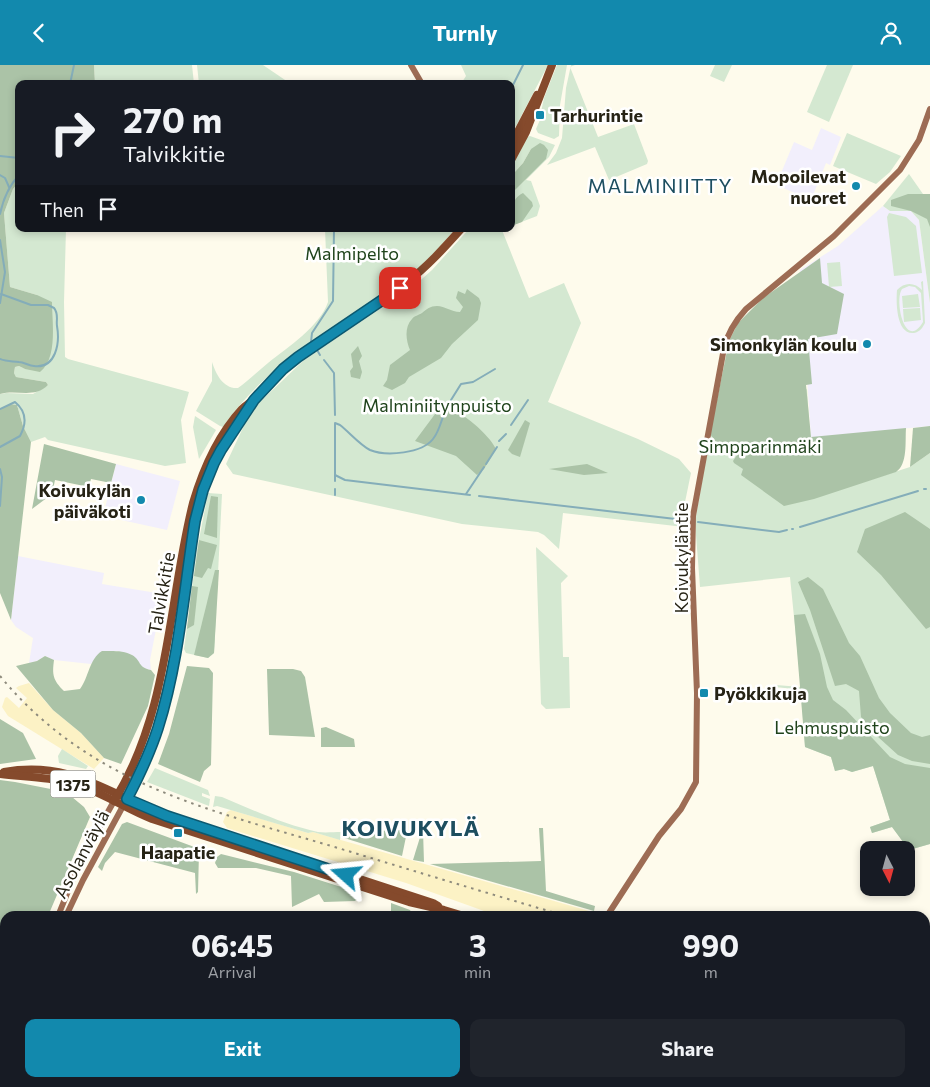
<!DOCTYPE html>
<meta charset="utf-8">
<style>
:root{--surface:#171b24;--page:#20242c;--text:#f1f3f6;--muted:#9ea1a6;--accent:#1289ad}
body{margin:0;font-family:Commissioner,sans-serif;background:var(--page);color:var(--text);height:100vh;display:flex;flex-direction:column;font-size:19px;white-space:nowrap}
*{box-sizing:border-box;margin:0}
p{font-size:16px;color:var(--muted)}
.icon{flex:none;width:28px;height:28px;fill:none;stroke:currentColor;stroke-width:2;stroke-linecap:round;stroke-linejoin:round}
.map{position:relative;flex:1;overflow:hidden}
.sheet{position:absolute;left:0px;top:846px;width:930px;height:176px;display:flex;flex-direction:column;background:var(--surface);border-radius:15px 15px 0 0;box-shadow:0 2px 8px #0003}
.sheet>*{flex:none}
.top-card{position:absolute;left:15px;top:15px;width:500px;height:152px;border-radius:10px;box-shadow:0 2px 8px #0003;background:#171b24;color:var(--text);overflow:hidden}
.needle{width:32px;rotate:174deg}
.buttons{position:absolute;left:860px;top:776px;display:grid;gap:10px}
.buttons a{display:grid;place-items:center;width:55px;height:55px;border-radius:10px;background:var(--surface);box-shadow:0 2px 8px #0003;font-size:25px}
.pin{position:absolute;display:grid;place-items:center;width:42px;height:42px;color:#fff;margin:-21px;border-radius:10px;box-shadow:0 2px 8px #0006}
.me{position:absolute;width:55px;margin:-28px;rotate:288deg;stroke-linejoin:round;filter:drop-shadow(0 0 4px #0008)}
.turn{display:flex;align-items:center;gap:18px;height:105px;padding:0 25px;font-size:22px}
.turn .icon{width:65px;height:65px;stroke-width:2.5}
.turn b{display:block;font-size:35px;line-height:42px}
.then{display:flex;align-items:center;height:48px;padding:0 25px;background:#0003;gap:10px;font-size:19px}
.eta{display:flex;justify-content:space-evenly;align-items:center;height:85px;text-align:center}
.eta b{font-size:30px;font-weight:700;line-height:35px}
.cta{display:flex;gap:10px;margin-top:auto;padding:10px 25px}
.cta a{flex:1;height:58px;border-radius:10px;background:var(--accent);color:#fff;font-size:20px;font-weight:700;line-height:58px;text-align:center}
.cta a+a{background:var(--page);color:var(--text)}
header{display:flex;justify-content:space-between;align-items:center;height:65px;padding:0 25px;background:var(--accent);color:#fff;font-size:22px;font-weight:700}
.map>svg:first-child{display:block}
.built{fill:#fcf2c5}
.education{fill:#f2effc}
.green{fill:#d4e8d1;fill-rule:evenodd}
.forest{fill:#abc3a7}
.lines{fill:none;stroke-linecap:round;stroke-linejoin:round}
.stream{stroke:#84adb9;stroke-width:2}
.secondary{stroke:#9d6c54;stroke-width:6}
.primary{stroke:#854a2c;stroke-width:8}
.rail{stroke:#8d8a7c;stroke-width:2;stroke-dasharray:2.5 5;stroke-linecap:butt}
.route-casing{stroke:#0c5970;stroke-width:12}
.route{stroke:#1289ad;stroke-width:9}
.poi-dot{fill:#1289ad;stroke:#fff;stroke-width:2}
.labels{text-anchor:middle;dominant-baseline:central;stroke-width:5;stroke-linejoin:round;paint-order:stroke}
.shield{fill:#fff;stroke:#67655b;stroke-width:1}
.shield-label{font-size:16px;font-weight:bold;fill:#262315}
.poi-label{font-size:18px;font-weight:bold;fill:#262315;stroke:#fff;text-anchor:end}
.park-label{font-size:18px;fill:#1f431b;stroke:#fff}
.street-label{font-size:18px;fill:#262315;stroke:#fff}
.quarter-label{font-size:20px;letter-spacing:1px;fill:#1d4e60;stroke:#fff}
.district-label{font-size:22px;font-weight:bold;letter-spacing:1px;fill:#1d4e60;stroke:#fff}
</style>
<header><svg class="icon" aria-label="back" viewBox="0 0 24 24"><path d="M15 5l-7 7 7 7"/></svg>Turnly<svg class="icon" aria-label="person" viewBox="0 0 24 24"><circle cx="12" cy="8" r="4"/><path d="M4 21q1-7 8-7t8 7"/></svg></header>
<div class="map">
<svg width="930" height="1022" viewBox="0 0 930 1022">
<rect width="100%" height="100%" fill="#fefbec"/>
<g class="built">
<polygon points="29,618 53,645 81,668 104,693 94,704 8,651 2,642 5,633 7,632 19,643 27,633 16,623 19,621"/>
<polygon points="231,745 308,768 313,767 589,846 591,849 599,851 498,851 406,818 227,763 223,757 227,747"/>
<polygon points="925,943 930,944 930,977 925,976"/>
</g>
<g class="education">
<polygon points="821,63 841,72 830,100 826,98 811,135 781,122 783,116 779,113 794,77 812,85"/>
<polygon points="883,141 890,146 911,146 919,155 930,238 930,361 811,373 800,205 838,181"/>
<polygon points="116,399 180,416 167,465 103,451"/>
<polygon points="18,491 104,508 102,519 163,529 150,595 151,605 143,603 132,590 117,586 102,586 91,599 54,595 45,591 37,596 29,598 33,573 16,562 11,555"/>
</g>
<g class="green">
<polygon points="94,0 192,0 194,19 95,19"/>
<polygon points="197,0 263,0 291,19 199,19"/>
<polygon points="461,0 548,0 516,61 511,66 511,19 465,19 462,17 466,11"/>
<polygon points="557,0 567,0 560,40 559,71 554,74 538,68 536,64 543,48 541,47 544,33"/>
<polygon points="571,0 575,0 570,2 598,72 634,59 648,96 647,99 609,115 595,82 547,100 556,88 562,73 566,23"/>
<polygon points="715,0 732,0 724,17 710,11"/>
<polygon points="827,0 853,0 829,57 807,47"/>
<polygon points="847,68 901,91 890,107 876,119 833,101"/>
<path d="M530 71 555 80 549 92 526 115 531 116 540 141 537 151 511 161V102L527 72ZM531 84 524 115 514 108 523 98Z"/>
<polygon points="909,109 923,129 930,129 930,238 919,155 911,146 890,146 883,141"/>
<polygon points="19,117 19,164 66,164 64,237 65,292 68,294 189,327 181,355 186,398 165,401 48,375 45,372 31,377 23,361 17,340 10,339 0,344 0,329 6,328 33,329 48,320 46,317 16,312 14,308 15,302 19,301 25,304 37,230 10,222 4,148 13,124"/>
<polygon points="889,148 906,152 916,161 922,208 894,211 887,152"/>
<path d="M325 164H455C443 179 429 195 413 208 403 217 390 224 379 232 324 270 262 304 223 362L220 361 196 346 212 316V297C216 309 223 324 238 323 249 315 258 306 268 298 287 283 320 261 328 237Z"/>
<polygon points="469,164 505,164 502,165 529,233 564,218 581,258 548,337 638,374 679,394 691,408 685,437 684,462 563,448 559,484 544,470 538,467 462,459 233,409 226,399 249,350 259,338 304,295 414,221 432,205"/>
<polygon points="840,197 842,221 829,222 827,198"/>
<path d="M923 216 925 258C923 262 920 267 914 268 896 270 896 237 897 225 904 217 915 217 922 225L921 217ZM909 221 915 222 921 228 923 257C905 287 894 235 902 224Z"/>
<polygon points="918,229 920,242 903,243 902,231"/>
<polygon points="920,243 921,255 904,257 903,244"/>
<polygon points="807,324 814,433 910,402 930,388 930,779 909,785 892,762 872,768 870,762 890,755 873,701 852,707 844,704 835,706 831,692 805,682 801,625 776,622 776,620 801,622 790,512 700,522 695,457 710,369"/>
<polygon points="195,351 216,365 199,394 193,362"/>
<polygon points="208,428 222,429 214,588 208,593 186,588 184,584 197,485"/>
<polygon points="536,482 568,511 561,518 563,592 569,592 570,643 546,644 541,639"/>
<polygon points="62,684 88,701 86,704 59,698 58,691"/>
<polygon points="155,703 208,725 210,731 202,728 202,731 210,734 209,741 147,717"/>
<path d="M215 731 222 732C253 745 285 760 318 767 325 768 334 767 341 767L340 775 313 767 308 768 217 741 213 742Z"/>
<polygon points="63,1018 145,1018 145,1022 73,1022"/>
</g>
<g class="forest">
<path d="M0 0H94L95 19H19V117L13 124 4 148 10 222 37 230 52 237C52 257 58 293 40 307L25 304 19 301 15 302 14 308 16 312 46 317 48 320C34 334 17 324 0 329Z"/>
<polygon points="540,78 544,80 548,85 546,94 511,129 511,113 514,108 523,98 531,84"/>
<path d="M523 128 532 137 533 141 522 157 511 161C511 149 510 134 523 128Z"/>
<polygon points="908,129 930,129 930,162 927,154 911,146 891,141 891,135"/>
<path d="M820 193 822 218 844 229 837 269 808 274 812 319 806 320 811 372 906 363C905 377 908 399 896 407L814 434 784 441 741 410 743 404 734 398 733 396 737 390 735 388 722 384 710 369 729 276 738 258 763 233Z"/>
<path d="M467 224 479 233 481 238 478 255 452 279 441 293 409 312 405 318 392 325 383 321 387 315 390 300 410 285C406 276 404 262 412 254 414 251 419 250 422 248 427 244 430 241 437 241 445 241 451 247 460 247L463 242 456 233 458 226 465 229Z"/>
<polygon points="358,281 362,291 359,296 362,307 360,314 351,312 350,306 353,302 351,289"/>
<polygon points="10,339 17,340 23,361 31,377 11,555 0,528 0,344"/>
<path d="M445 341C462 347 488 368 496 384L484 404 477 410 456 391 415 376 438 345Z"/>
<polygon points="525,355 530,358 520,392 512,389 508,385"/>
<polygon points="930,361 930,388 910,402 913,363"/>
<polygon points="44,379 116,399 111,418 91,414 89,422 55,415 52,429 32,444"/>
<polygon points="587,399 608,408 584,410 549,404"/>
<polygon points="211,431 218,432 217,473 204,469"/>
<polygon points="905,447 930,464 930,562 926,564 881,510 857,487 865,464"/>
<polygon points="199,475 217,480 211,504 208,503 202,513 194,511"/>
<polygon points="215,505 219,505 214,588 208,593 194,590"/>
<polygon points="808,512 823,524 849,578 860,591 879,633 890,648 911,668 922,672 930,670 930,699 912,696 898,690 877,671 861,652 859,626 846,619 835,621 810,545 798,517"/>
<polygon points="192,521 198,522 194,560 187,564"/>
<polygon points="805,549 820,589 827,622 833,635 846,645 890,692 905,699 930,703 930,779 909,785 892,762 872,768 870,762 890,755 873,701 852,707 844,704 835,706 831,692 805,682 794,550"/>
<path d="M102 586C111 586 124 585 132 590 142 596 137 602 151 605L155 610 148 641 121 699 104 693 81 668 53 645 16 601 37 596 45 591 54 595C52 610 53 615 64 626L80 624C89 612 89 594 102 586Z"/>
<polygon points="187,601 209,603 213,608 211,700 204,706 200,717 158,699 169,669"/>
<polygon points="267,604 293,604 301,606 305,612 315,672 269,670"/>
<polygon points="0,654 23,668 36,694 0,699"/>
<polygon points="326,662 354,674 355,682 321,682 321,663"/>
<polygon points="0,715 15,717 66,727 84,742 90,752 48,851 5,851 5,867 0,867"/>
<polygon points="127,757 197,783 199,787 198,827 196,829 195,808 115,787 105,798 102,806 98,802 122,759"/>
<polygon points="539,763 543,763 546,826 595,841 594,846 430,799 541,796"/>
<polygon points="402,765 407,767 402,791 341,772 341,767"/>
<polygon points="423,766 424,797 413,795 421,769"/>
<polygon points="221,789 294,807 357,827 359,833 355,836 324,837 319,829 292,842 291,811 256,803 218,803 215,798 217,792"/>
<polygon points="391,838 410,845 413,851 391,851"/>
<polygon points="412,1018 503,1018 506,1022 415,1022"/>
</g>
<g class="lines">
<g class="stream">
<polyline points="70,19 74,0"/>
<polyline points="511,24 523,0"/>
<polyline points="0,91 19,93"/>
<polyline points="0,110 5,113 9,122"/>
<path d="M0 149C3 134 8 122 19 110"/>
<polyline points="0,175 5,207 0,238"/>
<polyline points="311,277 312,268 333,236 334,164"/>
<polyline points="317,285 320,290"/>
<path d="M0 294C7 297 12 296 19 297 24 297 29 301 34 301 56 304 60 278 57 261 56 255 59 249 54 243L48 240H31L1 229"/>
<polyline points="324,295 334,308 335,350"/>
<polyline points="451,335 461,319 473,317 495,304"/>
<path d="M0 344 15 337C26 346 27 358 20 371L0 382"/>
<path d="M335 358 340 360C349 367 360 380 370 385 387 392 422 388 433 374 441 364 441 352 448 341"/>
<polyline points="335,359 335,416"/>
<polyline points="511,360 528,335"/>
<polyline points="499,376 506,369"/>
<polyline points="486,399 497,382"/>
<polyline points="0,404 2,412 0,441"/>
<polyline points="335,410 345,415 470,430"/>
<polyline points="335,424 335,430"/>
<polyline points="924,424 926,424"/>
<polyline points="466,429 484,402"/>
<polyline points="479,431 684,455"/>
<polyline points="687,456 689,456"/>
<polyline points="698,457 779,467 787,465"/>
<polyline points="800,462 918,426"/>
<polyline points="792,464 793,464"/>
</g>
<g class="secondary">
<polyline points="411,0 422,19"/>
<polyline points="58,851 79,799 114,736"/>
<polyline points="66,851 83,815 123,741"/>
<path d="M607 851 659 771 681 744 696 717 697 628 692 503 693 451 724 283C728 267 735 256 746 244L834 171 900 105 919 75 930 44"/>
<polyline points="0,999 5,987"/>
<polyline points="589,1018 590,1022"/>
<polyline points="0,1021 5,1008"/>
<polyline points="728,1022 730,1018"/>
<polyline points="735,1022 736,1018"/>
</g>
<g class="primary">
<polyline points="511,80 537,30"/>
<polyline points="511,95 526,67 552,0"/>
<path d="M4 707C72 695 108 729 167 751L433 838 438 841"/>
<path d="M0 709C26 712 51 712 77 720 104 728 126 744 152 754L409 837 444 845 464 851"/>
<path d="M114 736C170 646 168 537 193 438 203 404 218 370 242 344 247 339 254 335 259 329 271 316 283 303 297 292 333 265 372 245 407 217 427 202 444 183 461 164"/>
<polyline points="125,737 146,696 158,662 177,578 194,463 199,439 214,398 249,342"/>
<polyline points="925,996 930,998"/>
</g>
<g class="rail">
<path d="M0 611C90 720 210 745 338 783 414 806 490 829 566 851"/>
<polyline points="925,957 930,958"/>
<polyline points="925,965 930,966"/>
</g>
</g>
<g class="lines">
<defs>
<path id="route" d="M346 810 167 751 127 734C139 711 150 688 158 663 179 596 184 525 195 456L203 425 214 398 221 385 254 335 283 304 298 292 400 223"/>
</defs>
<use href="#route" class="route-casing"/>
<use href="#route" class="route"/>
</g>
<g class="poi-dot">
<rect x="535" y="45" width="10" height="10" rx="2.5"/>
<circle cx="856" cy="121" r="5"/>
<circle cx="867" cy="279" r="5"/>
<circle cx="141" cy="435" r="5"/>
<rect x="699" y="623" width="10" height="10" rx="2.5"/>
<rect x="173" y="763" width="10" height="10" rx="2.5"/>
</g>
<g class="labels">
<rect class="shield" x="50.5" y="705.5" width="45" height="27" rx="4"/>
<g class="shield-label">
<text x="73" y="719">1375</text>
</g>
<g class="poi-label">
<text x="550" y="50" text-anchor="start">Tarhurintie</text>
<text x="846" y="111">Mopoilevat<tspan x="846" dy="21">nuoret</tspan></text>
<text x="857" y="279">Simonkylän koulu</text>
<text x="131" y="425">Koivukylän<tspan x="131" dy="21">päiväkoti</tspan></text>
<text x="714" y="628" text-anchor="start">Pyökkikuja</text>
<text x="178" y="787" text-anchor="middle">Haapatie</text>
</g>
<g class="park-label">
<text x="352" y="188">Malmipelto</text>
<text x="437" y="340">Malminiitynpuisto</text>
<text x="760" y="381">Simpparinmäki</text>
<text x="832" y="662">Lehmuspuisto</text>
</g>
<g class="street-label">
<text transform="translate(681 493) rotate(-90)">Koivukyläntie</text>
<text transform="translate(161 528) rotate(-80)">Talvikkitie</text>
<text transform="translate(81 789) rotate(-62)">Asolanväylä</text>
</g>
<g class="quarter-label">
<text x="660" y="120">MALMINIITTY</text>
</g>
<g class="district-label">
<text x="411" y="762">KOIVUKYLÄ</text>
</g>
</g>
</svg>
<div class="buttons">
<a><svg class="needle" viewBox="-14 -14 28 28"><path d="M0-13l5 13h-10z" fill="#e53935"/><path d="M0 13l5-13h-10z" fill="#9ea1a6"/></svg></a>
</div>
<div class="pin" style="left:400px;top:223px;background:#d93025"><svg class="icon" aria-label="arrive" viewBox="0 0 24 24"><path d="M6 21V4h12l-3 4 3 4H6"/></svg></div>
<svg class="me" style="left:346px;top:810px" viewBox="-20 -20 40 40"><path d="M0-17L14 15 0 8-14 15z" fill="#1289ad" stroke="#fff" stroke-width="4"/></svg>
<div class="top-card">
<div class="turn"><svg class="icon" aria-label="right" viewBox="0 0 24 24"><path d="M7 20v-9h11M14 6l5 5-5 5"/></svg><div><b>270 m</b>Talvikkitie</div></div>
<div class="then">Then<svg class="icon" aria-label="arrive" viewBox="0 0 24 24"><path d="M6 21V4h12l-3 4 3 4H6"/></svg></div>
</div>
<section class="sheet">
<div class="eta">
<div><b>06:45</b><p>Arrival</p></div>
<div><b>3</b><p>min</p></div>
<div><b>990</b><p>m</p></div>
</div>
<div class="cta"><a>Exit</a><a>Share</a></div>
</section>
</div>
